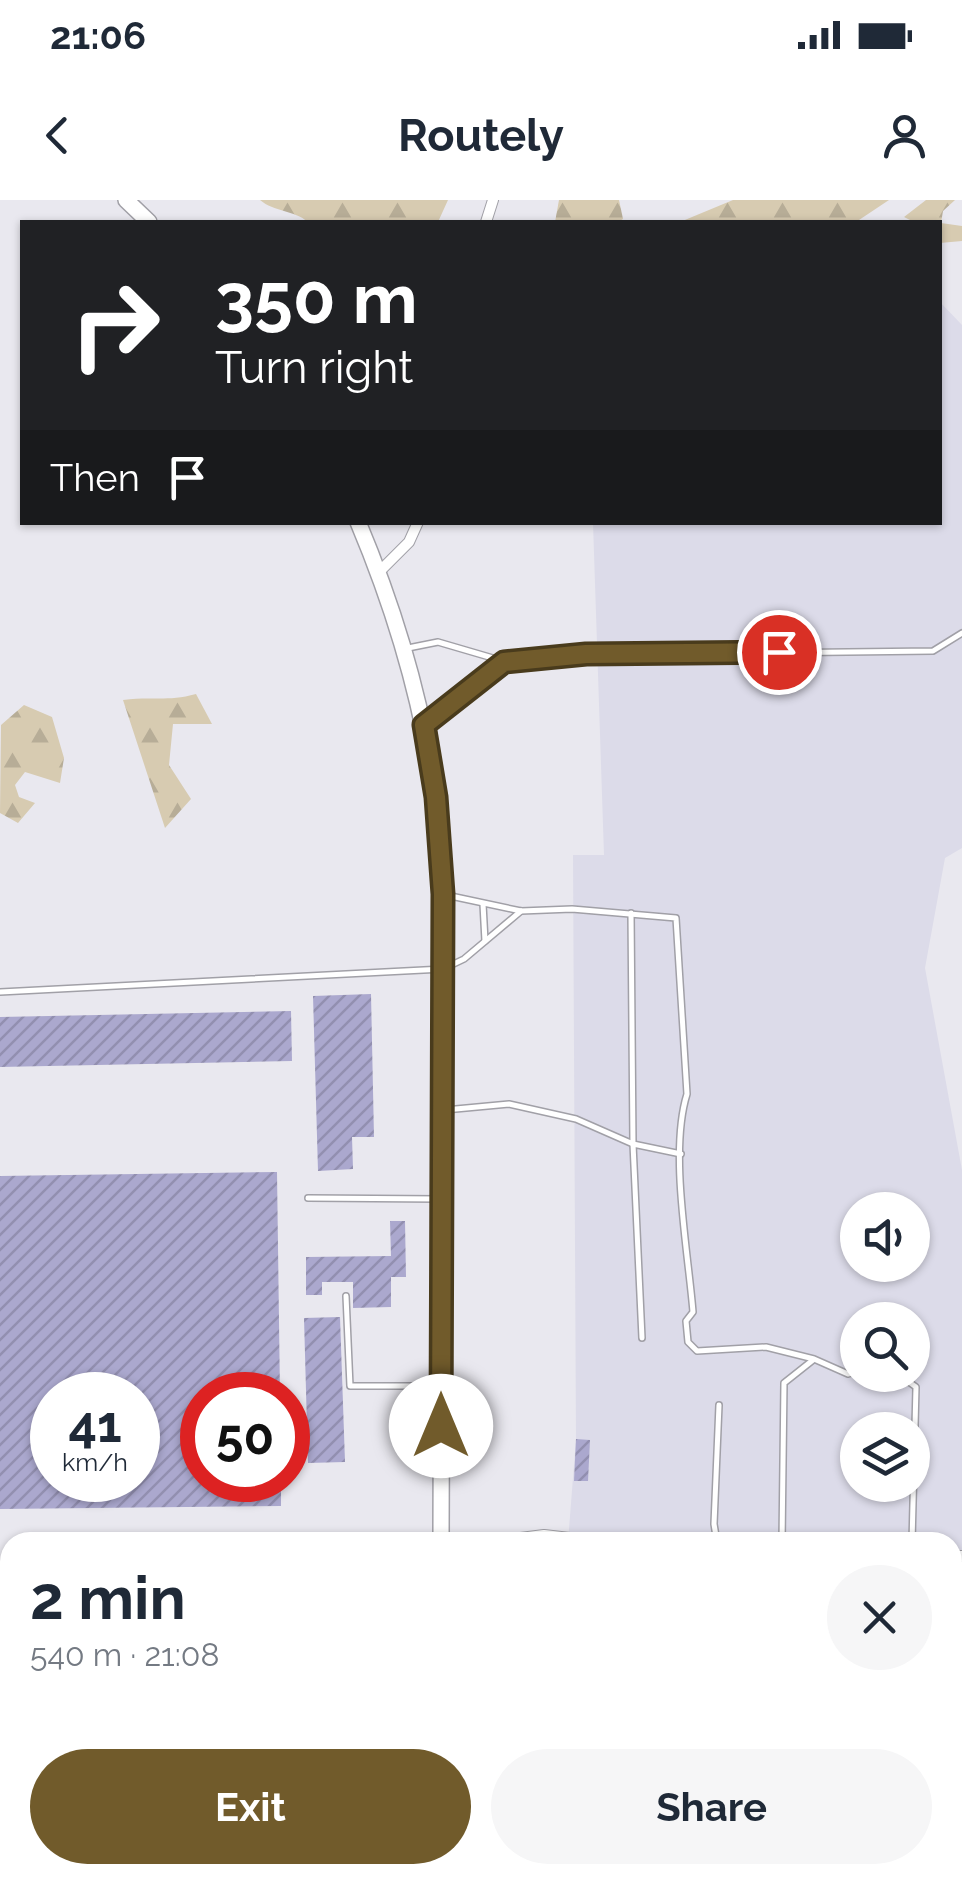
<!DOCTYPE html>
<meta charset="utf-8">
<style>
:root{--surface:#fff;--page:#f6f6f7;--text:#1f2937;--muted:#747a83;--accent:#715b2b}
body{margin:0;font-family:Raleway,sans-serif;background:var(--page);color:var(--text);height:100vh;display:flex;flex-direction:column;font-size:38px;white-space:nowrap}
*{box-sizing:border-box;margin:0}
p{font-size:32px;color:var(--muted)}
.icon{flex:none;width:55px;height:55px;fill:none;stroke:currentColor;stroke-width:2;stroke-linecap:round;stroke-linejoin:round}
.map{position:relative;flex:1;overflow:hidden}
.sheet{position:absolute;left:0px;top:1332px;width:962px;height:352px;display:flex;flex-direction:column;background:var(--surface);border-radius:30px 30px 0 0;box-shadow:0 2px 8px #0004}
.sheet>*{flex:none}
.hud{position:absolute;left:20px;top:20px;width:922px;height:305px;border-radius:0px;box-shadow:0 2px 8px #0004;background:#202124;color:#fff;overflow:hidden}
.tools{position:absolute;left:840px;top:992px;display:grid;gap:20px}
.tools a{display:grid;place-items:center;width:90px;height:90px;border-radius:50%;background:var(--surface);box-shadow:0 2px 8px #0004;font-size:50px}
.speed{position:absolute;left:30px;top:1172px;display:flex;gap:20px;font-size:50px;font-weight:700;text-align:center}
.speed>*{display:grid;place-content:center;width:130px;height:130px;border-radius:50%;background:var(--surface);box-shadow:0 2px 8px #0004;line-height:1}
.speed small{font-size:25px;font-weight:400}
.speed .limit{border:15px solid #d22;background:#fff;color:#111}
.pin{position:absolute;display:grid;place-items:center;width:85px;height:85px;color:#fff;margin:-42px;border:5px solid #fff;border-radius:50%;box-shadow:0 2px 10px #0007}
.me{position:absolute;width:110px;margin:-55px;rotate:0deg;stroke-linejoin:round;filter:drop-shadow(0 0 8px #0008)}
.turn{display:flex;align-items:center;gap:35px;height:210px;padding:0 30px;font-size:45px}
.turn .icon{width:130px;height:130px;stroke-width:2.5}
.turn b{display:block;font-size:70px;line-height:85px}
.then{display:flex;align-items:center;height:95px;padding:0 30px;background:#0003;gap:20px;font-size:38px}
.round{display:grid;place-items:center;flex:none;width:105px;height:105px;border-radius:52px;background:var(--page)}
.headline{display:flex;align-items:center;justify-content:space-between;height:170px;padding:0 30px}
h1{font-size:60px;font-weight:700;line-height:75px}
.cta{display:flex;gap:20px;margin-top:auto;padding:20px 30px}
.cta a{flex:1;height:115px;border-radius:60px;background:var(--accent);color:#fff;font-size:40px;font-weight:700;line-height:115px;text-align:center}
.cta a+a{background:var(--page);color:var(--text)}
.status{display:flex;justify-content:space-between;align-items:center;height:70px;padding:0 50px;background:var(--surface);direction:ltr}
.status svg{height:28px;fill:currentColor}
header{display:flex;justify-content:space-between;align-items:center;height:130px;padding:0 30px;background:var(--surface);font-size:45px;font-weight:700}
.map>svg:first-child{display:block}
.built{fill:#dcdbe9;fill-rule:evenodd}
.forest{fill:url(#forest-firs)}
.building{fill:url(#building-hatch);fill-rule:evenodd}
.lines{fill:none;stroke-linecap:round;stroke-linejoin:round}
.service-casing{stroke:#a1a0a7;stroke-width:8}
.minor-casing{stroke:#a1a0a7;stroke-width:12}
.secondary-casing{stroke:#a1a0a7;stroke-width:18}
.service{stroke:#fff;stroke-width:5}
.minor{stroke:#fff;stroke-width:10}
.secondary{stroke:#fff;stroke-width:15}
.route-casing{stroke:#493b1c;stroke-width:25}
.route{stroke:#715b2b;stroke-width:18}
</style>
<div class="status"><b>21:06</b><svg viewBox="0 0 49 12"><path d="M0 12V9h3v3zM5 12V6h3v6zM10 12V3h3v9zM15 12V0h3v12zM26 1h20v11H26zM47 4h2v5h-2z"/></svg></div>
<header><svg class="icon" aria-label="back" viewBox="0 0 24 24"><path d="M15 5l-7 7 7 7"/></svg>Routely<svg class="icon" aria-label="person" viewBox="0 0 24 24"><circle cx="12" cy="8" r="4"/><path d="M4 21q1-7 8-7t8 7"/></svg></header>
<div class="map">
<svg width="962" height="1683" viewBox="0 0 962 1683">
<defs>
<pattern id="forest-firs" width="22" height="20" patternUnits="userSpaceOnUse" patternTransform="scale(2.5)"><rect width="22" height="20" fill="#d7cbb1"/><path d="M5 1l3.5 6h-7zM16 11l3.5 6h-7z" fill="#b7ad97"/></pattern>
<pattern id="building-hatch" width="6" height="6" patternUnits="userSpaceOnUse" patternTransform="scale(2.5)"><rect width="6" height="6" fill="#aba8ce"/><path d="M-1 1l2-2M0 6l6-6M5 7l2-2" fill="none" stroke="#928fb0"/></pattern>
</defs>
<rect width="100%" height="100%" fill="#e9e8ef"/>
<path class="built" d="M940 102 962 125V648L945 658 925 768 962 970V1626L952 1625V1342H568L576 1239 573 655H604L593 323 940 322ZM858 1010H912V1065H858ZM858 1120H912V1175H858ZM858 1230H912V1285H858Z"/>
<g class="forest">
<path d="M260 0H448L438 22H308C294 10 274 12 260 0Z"/>
<polygon points="559,0 619,0 623,19 618,22 555,22"/>
<polygon points="733,0 889,0 856,22 680,22"/>
<polygon points="926,0 955,0 943,11 941,23 962,26 962,41 940,43 940,22 914,22 904,17"/>
<path d="M196 494 212 524H173L169 565 191 599 165 628 123 500C151 496 167 502 196 494Z"/>
<polygon points="24,505 52,517 64,558 60,583 25,572 15,585 19,597 35,603 18,623 0,613 1,525"/>
</g>
<g class="building">
<polygon points="371,794 374,937 352,937 353,969 318,971 313,796"/>
<polygon points="291,811 292,861 0,867 0,817"/>
<path d="M277 972 280 1195H202V1280H281V1306L0 1309V976ZM52 1195H138V1280H52Z"/>
<polygon points="390,1021 405,1021 406,1077 391,1077 391,1107 353,1108 353,1082 322,1082 322,1095 306,1095 306,1057 391,1056"/>
<polygon points="340,1117 345,1262 308,1263 304,1118"/>
<polygon points="576,1239 590,1240 588,1281 574,1281"/>
<rect x="0" y="1536" width="10" height="35"/>
</g>
<g class="lines">
<defs>
<g id="service">
<polyline points="408,448 438,442 503,461"/>
<polyline points="426,523 504,462 587,455 933,451 962,433"/>
<path d="M446 695 521 711 572 709 676 718 687 894C669 952 688 1050 693 1112L686 1121 688 1142 697 1151 766 1147 814 1159 848 1174 858 1171"/>
<polyline points="483,704 485,741"/>
<polyline points="0,792 443,769 464,759 521,711"/>
<polyline points="445,910 509,904 576,919 633,944 631,713"/>
<polyline points="308,998 439,999"/>
<polyline points="346,1096 350,1186 437,1186"/>
<polyline points="642,1138 633,944 681,954"/>
<polyline points="899,1175 916,1187 912,1342"/>
<polyline points="717,1342 714,1324 719,1205"/>
<polyline points="782,1342 784,1183 813,1160"/>
<polyline points="0,1512 10,1512"/>
<polyline points="952,1592 962,1594"/>
<polyline points="330,1675 330,1683"/>
</g>
<g id="minor">
<polyline points="486,22 493,0"/>
<polyline points="379,372 409,342 418,322"/>
<polyline points="489,1342 544,1335 604,1342"/>
<polyline points="952,1356 962,1356"/>
</g>
<g id="secondary">
<polyline points="126,0 149,22"/>
<path d="M358 322C395 410 422 500 435 595 440 627 441 661 443 694L441 1342"/>
<polyline points="440,1683 440,1675"/>
</g>
</defs>
<use href="#service" class="service-casing"/>
<use href="#minor" class="minor-casing"/>
<use href="#secondary" class="secondary-casing"/>
<use href="#service" class="service"/>
<use href="#minor" class="minor"/>
<use href="#secondary" class="secondary"/>
</g>
<g class="lines">
<defs>
<polyline id="route" points="441,1226 443,694 436,597 424,525 504,462 586,454 779,452"/>
</defs>
<use href="#route" class="route-casing"/>
<use href="#route" class="route"/>
</g>
</svg>
<div class="tools">
<a><svg class="icon" aria-label="sound" viewBox="0 0 24 24"><path d="M4 9h4l5-4v14l-5-4H4zM17 9q2 3 0 6"/></svg></a>
<a><svg class="icon" aria-label="search" viewBox="0 0 24 24"><circle cx="10" cy="10" r="6"/><path d="M15 15l6 6"/></svg></a>
<a><svg class="icon" aria-label="layers" viewBox="0 0 24 24"><path d="M12 4l9 5-9 5-9-5zM3 14l9 5 9-5"/></svg></a>
</div>
<div class="speed"><div>41<small>km/h</small></div><div class="limit">50</div></div>
<div class="pin" style="left:779px;top:452px;background:#d93025"><svg class="icon" aria-label="arrive" viewBox="0 0 24 24"><path d="M6 21V4h12l-3 4 3 4H6"/></svg></div>
<svg class="me" style="left:441px;top:1226px" viewBox="-20 -20 40 40"><circle r="19" fill="#fff"/><path d="M0-13L10 11 0 6-10 11z" fill="#715b2b"/></svg>
<div class="hud">
<div class="turn"><svg class="icon" aria-label="right" viewBox="0 0 24 24"><path d="M7 20v-9h11M14 6l5 5-5 5"/></svg><div><b>350 m</b>Turn right</div></div>
<div class="then">Then<svg class="icon" aria-label="arrive" viewBox="0 0 24 24"><path d="M6 21V4h12l-3 4 3 4H6"/></svg></div>
</div>
<section class="sheet">
<div class="headline"><div><h1>2 min</h1><p>540 m · 21:08</p></div><a class="round"><svg class="icon" aria-label="close" viewBox="0 0 24 24"><path d="M6 6l12 12M18 6L6 18"/></svg></a></div>
<div class="cta"><a>Exit</a><a>Share</a></div>
</section>
</div>
